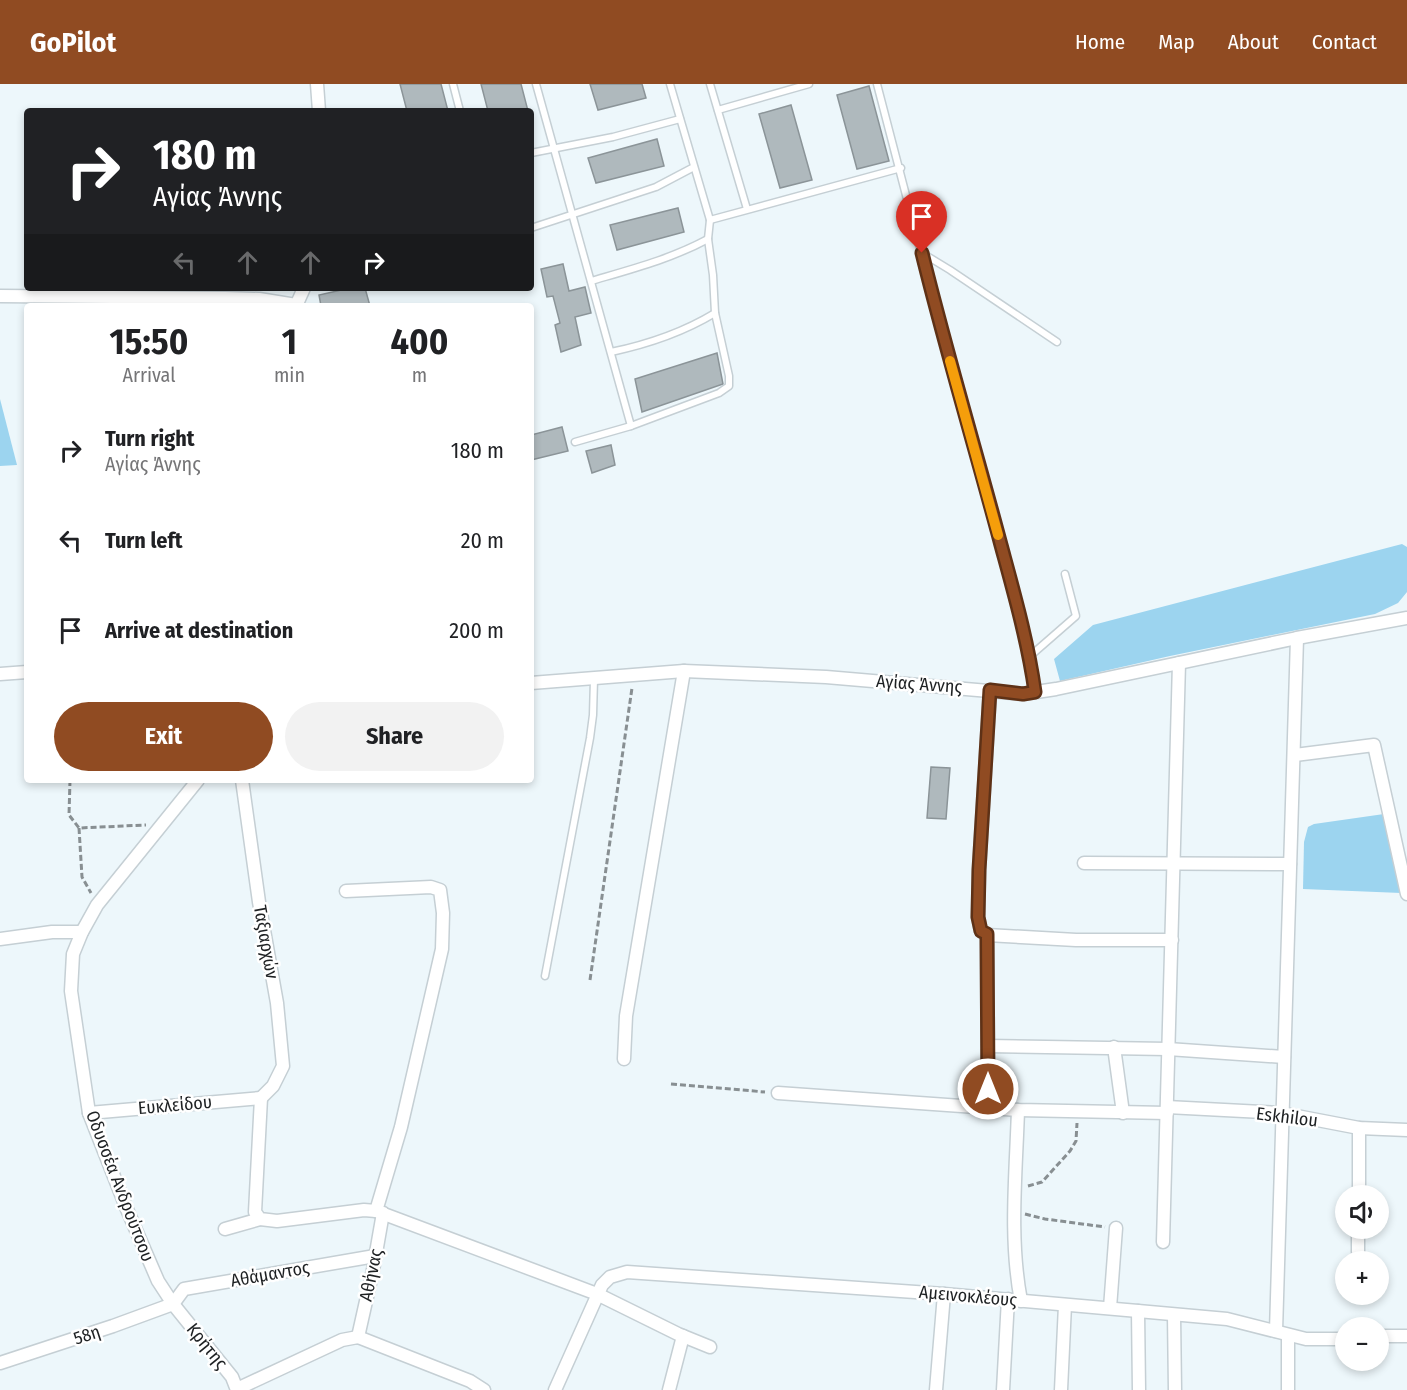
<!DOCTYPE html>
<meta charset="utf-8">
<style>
:root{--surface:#fff;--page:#f2f2f2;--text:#202124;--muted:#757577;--accent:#904b22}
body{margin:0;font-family:"Fira Sans Condensed",sans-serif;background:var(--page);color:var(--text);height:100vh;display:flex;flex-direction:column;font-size:22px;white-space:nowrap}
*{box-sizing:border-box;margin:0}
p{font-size:20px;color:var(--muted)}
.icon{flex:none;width:33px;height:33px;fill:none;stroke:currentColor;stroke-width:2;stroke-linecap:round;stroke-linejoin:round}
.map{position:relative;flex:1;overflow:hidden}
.sheet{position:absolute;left:24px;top:219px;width:510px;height:480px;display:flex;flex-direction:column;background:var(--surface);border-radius:6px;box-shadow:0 3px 9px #0003}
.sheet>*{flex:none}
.top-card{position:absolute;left:24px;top:24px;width:510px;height:183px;border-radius:6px;box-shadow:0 3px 9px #0003;background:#202124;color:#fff;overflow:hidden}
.fabs{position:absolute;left:1335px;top:1101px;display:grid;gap:12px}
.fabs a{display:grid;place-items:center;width:54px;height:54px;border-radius:50%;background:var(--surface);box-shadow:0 3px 9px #0003;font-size:30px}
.pin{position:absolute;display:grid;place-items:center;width:51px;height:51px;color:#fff;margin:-62px -26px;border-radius:50% 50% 50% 0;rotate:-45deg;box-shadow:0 0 6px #0007}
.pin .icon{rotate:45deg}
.me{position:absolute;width:66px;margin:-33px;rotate:0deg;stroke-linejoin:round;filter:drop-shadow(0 0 4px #0008)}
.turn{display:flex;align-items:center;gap:21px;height:126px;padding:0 30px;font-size:27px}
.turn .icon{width:78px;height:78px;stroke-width:2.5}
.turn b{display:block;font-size:42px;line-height:51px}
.lanes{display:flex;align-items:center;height:57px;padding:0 30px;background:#0003;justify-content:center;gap:30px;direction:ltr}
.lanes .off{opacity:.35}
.eta{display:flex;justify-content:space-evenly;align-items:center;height:102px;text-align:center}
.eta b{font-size:36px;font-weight:700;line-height:42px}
.primary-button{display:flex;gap:12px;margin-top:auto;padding:12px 30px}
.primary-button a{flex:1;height:69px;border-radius:36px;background:var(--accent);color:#fff;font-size:24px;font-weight:700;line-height:69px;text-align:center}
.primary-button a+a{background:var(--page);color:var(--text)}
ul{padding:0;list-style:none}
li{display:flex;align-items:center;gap:18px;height:90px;padding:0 30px}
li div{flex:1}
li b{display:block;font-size:22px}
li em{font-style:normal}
header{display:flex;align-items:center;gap:36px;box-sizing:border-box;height:84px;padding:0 30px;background:var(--accent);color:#fff}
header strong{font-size:28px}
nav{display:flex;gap:33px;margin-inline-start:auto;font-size:21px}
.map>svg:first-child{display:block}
.green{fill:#9cd4ef}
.building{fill:#afb9bd;stroke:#8b9498;stroke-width:1.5}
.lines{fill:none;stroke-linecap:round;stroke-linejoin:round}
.service-casing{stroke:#c5cfd4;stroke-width:9}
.minor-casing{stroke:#c5cfd4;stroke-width:15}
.path{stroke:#888f92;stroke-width:3;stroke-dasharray:6 3;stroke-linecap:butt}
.service{stroke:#fff;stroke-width:6}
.minor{stroke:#fff;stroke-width:12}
.route-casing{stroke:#5e3116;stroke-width:15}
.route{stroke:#904b22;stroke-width:10}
.slow{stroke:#f59e0b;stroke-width:10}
.labels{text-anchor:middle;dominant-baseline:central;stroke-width:5;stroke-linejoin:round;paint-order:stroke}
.street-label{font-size:18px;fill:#1e2123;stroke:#fff}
</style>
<header>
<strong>GoPilot</strong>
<nav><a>Home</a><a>Map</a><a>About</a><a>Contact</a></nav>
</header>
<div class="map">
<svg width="1407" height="1306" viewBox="0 0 1407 1306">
<rect width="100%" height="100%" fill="#edf7fb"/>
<g class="green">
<polygon points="0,315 17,381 0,382"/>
<polygon points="1402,460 1407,463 1407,508 1398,519 1375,530 1170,572 1060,597 1054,575 1093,541"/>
<polygon points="1384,730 1401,809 1303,805 1304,758 1308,743 1314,740"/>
</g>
<g class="building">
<polygon points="400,0 441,0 448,27 407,27"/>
<polygon points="481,0 521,0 528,27 488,27"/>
<polygon points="590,0 642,0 646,14 598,26"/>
<polygon points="869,2 889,77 857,85 837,11"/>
<polygon points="791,21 812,96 780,104 759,30"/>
<polygon points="657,55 664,82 596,99 588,74"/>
<polygon points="678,124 684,148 617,166 610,141"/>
<polygon points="563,180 569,207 585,203 591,229 575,233 581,261 561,268 555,241 560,239 553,212 547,213 541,185"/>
<polygon points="350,204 365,204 370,222 321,222 319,211"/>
<polygon points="717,269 723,300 642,328 635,295"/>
<polygon points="562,343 568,367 531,376 531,351"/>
<polygon points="611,361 615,381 592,389 586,367"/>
<polygon points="931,683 950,684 946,735 927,734"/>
</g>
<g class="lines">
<defs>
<g id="service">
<polyline points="453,0 460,27"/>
<polyline points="536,0 631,342"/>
<polyline points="670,0 710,136 901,84"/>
<polyline points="710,0 747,125"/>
<polyline points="877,0 938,234 1016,518 1032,584 1035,608"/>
<polyline points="718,26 809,0"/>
<polyline points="531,69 613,53 680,35"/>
<polyline points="531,144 656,103 694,83"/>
<polyline points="922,169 950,186 1057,258"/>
<path d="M591 197C632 185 671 175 708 155"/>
<path d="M611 268C649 260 682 249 715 229"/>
<polyline points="575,358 631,342 719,309 729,302 729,292 715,229 713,191 708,155 710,136"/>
<polyline points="1029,573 1076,532 1065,490"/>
<polyline points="545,892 590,654 593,631 594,595"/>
</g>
<g id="minor">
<polyline points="317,0 319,27"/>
<polyline points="0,212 225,214 259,215 296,221"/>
<polyline points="296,222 304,204"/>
<polyline points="0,590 27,588"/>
<polyline points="531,599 684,587 826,593 1023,610 1056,605 1297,554 1407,534"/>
<polyline points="990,606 979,786 978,833 981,847 987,851 1076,856 1172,856"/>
<polyline points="1295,671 1374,661 1407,810"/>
<polyline points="198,696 97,821 82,848 73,870 71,907 89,1029 126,1123 158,1197 173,1220 232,1293 237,1306"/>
<polyline points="242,696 259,818 277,919 283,982 273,1002 261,1014"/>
<polyline points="1084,779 1290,780"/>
<polyline points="346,807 431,803 440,806 443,829 442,865 401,1043 376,1127"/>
<polyline points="987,851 988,1005"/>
<polyline points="0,855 52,848 82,848"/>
<polyline points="988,962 1168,965 1284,973"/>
<polyline points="1114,963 1123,1029"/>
<polyline points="624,975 626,932 684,587"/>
<polyline points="778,1009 1018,1026 1167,1029"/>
<polyline points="261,1014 255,1128 260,1135 277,1137 364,1126 376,1127 597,1210 678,1250 710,1263"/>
<polyline points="1167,1023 1281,1029 1359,1044 1407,1046"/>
<path d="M1018 1026C1016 1090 1009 1154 1021 1217"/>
<polyline points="89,1029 261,1014"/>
<polyline points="1359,1112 1359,1044"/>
<polyline points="225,1145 260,1135"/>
<polyline points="1163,1158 1179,579"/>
<polyline points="1358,1168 1358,1144"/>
<polyline points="173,1220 184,1205 375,1172"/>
<polyline points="1110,1224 1116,1144"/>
<polyline points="1138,1227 1139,1306"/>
<polyline points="1174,1231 1175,1306"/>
<polyline points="1276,1247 1297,554"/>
<polyline points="1288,1251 1288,1306"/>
<polyline points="1378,1252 1407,1252"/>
<polyline points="358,1253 470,1297 484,1306"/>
<polyline points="358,1253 373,1186 383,1129"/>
<polyline points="0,1279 113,1242 173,1220"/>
<polyline points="237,1305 342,1256 358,1253"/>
<polyline points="555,1306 602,1201 610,1193 627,1188 944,1210 1138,1227 1227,1235 1306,1255 1346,1255"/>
<polyline points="669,1306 683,1252"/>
<polyline points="936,1306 944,1210"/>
<polyline points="1003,1306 1008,1215"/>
<polyline points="1061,1306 1065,1221"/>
</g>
</defs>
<use href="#service" class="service-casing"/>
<use href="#minor" class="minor-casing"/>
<g class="path">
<polyline points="70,696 69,731 79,744 146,741"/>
<polyline points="79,744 82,793 91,809"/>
<polyline points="590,896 632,604"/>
<polyline points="671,1000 765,1008"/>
<polyline points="1028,1102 1042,1098 1070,1067 1076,1057 1077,1039"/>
<polyline points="1025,1130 1045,1135 1105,1143"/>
</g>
<use href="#service" class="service"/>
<use href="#minor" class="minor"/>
</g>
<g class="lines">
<defs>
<path id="route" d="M922 169C946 267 975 363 1001 461 1014 509 1028 558 1035 608L1023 610 990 606 979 786 978 833 981 847 987 850 988 1005"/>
</defs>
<use href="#route" class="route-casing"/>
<use href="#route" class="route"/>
<polyline class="slow" points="950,277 998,451"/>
</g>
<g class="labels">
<g class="street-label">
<text transform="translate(919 600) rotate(4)">Αγίας Άννης</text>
<text transform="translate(266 858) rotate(80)">Ταξιαρχών</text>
<text transform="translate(175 1021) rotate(-5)">Ευκλείδου</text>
<text transform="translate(1287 1033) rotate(7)">Eskhilou</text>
<text transform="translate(120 1102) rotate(69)">Οδυσσέα Ανδρούτσου</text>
<text transform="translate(270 1190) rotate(-10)">Αθάμαντος</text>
<text transform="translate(371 1191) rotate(-78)">Αθήνας</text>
<text transform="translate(968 1212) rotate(5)">Αμεινοκλέους</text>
<text transform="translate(87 1251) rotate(-18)">58η</text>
<text transform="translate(207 1262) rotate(51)">Κρήτης</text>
</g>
</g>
</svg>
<div class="fabs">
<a><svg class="icon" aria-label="sound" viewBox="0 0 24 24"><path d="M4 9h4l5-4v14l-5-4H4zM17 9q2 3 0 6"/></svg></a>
<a>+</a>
<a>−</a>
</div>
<div class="pin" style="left:922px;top:169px;background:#d93025"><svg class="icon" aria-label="arrive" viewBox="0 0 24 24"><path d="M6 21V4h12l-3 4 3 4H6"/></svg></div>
<svg class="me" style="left:988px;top:1005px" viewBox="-20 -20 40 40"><circle r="17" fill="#904b22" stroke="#fff" stroke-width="3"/><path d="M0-11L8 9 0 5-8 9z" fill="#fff"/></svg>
<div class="top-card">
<div class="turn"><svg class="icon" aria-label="right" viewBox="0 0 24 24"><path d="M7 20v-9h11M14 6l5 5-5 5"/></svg><div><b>180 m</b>Αγίας Άννης</div></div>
<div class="lanes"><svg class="icon off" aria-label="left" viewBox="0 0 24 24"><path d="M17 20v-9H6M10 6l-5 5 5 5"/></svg><svg class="icon off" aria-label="ahead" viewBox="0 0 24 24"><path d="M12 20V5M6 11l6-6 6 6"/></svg><svg class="icon off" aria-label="ahead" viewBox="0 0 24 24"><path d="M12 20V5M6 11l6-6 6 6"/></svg><svg class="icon" aria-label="right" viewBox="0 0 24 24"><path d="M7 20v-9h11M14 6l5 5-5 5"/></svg></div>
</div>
<section class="sheet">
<div class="eta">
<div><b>15:50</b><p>Arrival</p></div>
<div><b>1</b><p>min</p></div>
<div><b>400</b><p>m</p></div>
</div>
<ul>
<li><svg class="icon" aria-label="right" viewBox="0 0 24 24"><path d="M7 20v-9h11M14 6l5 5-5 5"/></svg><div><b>Turn right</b><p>Αγίας Άννης</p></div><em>180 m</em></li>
<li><svg class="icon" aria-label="left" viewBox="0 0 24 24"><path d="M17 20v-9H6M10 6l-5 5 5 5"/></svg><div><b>Turn left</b></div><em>20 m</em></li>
<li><svg class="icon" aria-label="arrive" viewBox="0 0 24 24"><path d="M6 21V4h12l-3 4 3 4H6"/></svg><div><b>Arrive at destination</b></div><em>200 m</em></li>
</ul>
<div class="primary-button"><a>Exit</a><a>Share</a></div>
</section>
</div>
